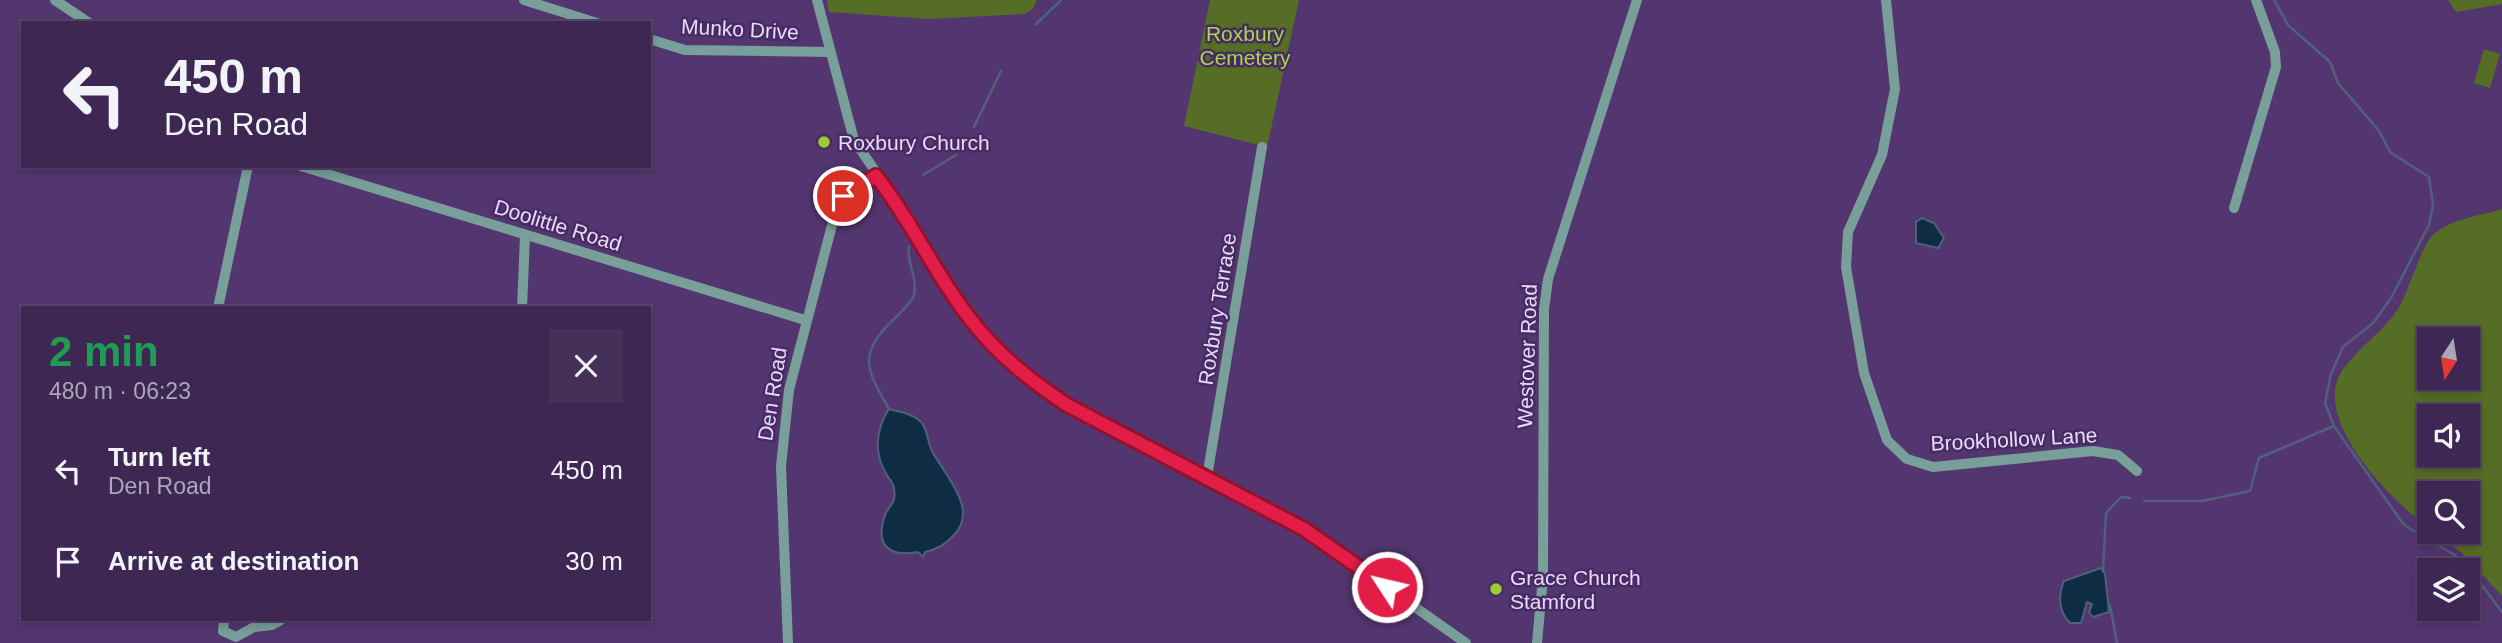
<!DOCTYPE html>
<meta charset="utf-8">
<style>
:root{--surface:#3e2853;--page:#45305a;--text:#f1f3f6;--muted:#ada6b8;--line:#57446a}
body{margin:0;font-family:Arial,sans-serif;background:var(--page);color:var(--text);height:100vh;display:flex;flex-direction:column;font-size:26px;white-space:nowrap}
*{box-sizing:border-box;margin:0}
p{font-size:23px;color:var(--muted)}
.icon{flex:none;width:38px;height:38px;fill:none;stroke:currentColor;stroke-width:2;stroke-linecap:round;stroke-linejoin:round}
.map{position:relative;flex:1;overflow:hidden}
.details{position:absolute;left:21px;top:306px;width:630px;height:315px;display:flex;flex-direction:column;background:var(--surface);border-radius:0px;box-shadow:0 4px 10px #0003,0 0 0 2px var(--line)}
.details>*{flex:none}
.banner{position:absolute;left:21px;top:21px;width:630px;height:147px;border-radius:0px;box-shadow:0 4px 10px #0003,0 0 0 2px var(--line);background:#3e2853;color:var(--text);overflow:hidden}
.needle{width:46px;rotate:192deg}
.buttons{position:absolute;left:2417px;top:327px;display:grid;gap:14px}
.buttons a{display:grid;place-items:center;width:63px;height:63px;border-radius:0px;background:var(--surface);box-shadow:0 4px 10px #0003,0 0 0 2px var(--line);font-size:35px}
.pin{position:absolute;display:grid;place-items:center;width:60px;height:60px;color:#fff;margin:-30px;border:4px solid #fff;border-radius:50%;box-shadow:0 2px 7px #0007}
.me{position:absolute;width:77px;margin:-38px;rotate:305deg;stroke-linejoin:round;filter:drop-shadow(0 0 5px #0008)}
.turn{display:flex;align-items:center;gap:24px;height:147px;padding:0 28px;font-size:32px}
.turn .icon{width:91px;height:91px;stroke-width:2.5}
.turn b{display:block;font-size:49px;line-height:60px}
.round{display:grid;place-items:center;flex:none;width:74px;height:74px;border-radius:0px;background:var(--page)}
.summary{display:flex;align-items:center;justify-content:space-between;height:119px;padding:0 28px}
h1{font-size:42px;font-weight:700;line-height:52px;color:#1e9e55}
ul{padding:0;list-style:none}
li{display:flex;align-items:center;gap:21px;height:91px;padding:0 28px}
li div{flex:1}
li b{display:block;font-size:26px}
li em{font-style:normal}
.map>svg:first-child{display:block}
.green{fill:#556d25;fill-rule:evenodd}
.water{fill:#0e2c44;stroke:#50607b;stroke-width:2}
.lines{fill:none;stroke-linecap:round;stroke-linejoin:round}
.stream{stroke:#50607b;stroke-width:2.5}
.minor{stroke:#789f9a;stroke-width:10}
.route-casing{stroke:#92132f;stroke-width:18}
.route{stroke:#e11d48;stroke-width:12}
.poi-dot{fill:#9ccb32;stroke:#482b63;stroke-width:2.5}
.labels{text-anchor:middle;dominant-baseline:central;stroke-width:5;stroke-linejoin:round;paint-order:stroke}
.street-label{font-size:21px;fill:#e9d9fb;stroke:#482b63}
.park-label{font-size:21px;fill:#a8d64c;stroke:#482b63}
.poi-label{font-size:21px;fill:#e9d9fb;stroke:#482b63;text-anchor:start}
</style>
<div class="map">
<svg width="2502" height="643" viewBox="0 0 2502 643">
<rect width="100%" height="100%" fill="#53366f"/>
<g class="green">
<polygon points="827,0 1037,0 1033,9 1024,14 930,19 829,12"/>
<polygon points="1210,0 1299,0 1267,147 1184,126"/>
<polygon points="2448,0 2502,0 2502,4 2456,12"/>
<polygon points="2484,49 2500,54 2490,88 2474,83"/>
<path d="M2502 209V596L2461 552 2434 532H2468V494H2429V528C2393 502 2316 425 2339 376 2349 356 2382 332 2396 312 2409 294 2420 247 2433 235 2450 219 2480 216 2502 209ZM2429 340H2468V378H2429ZM2468 416V455H2429V416Z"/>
</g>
<g class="water">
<polygon points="1922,218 1934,223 1944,238 1938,248 1916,243 1916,222"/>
<path d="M889 409C900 412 911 413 920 421 928 428 927 441 932 451 945 476 980 510 953 536 946 544 935 550 925 552L923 557 918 552C892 557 875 548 884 518 887 505 897 506 894 489 894 482 890 481 887 475 873 453 876 429 889 409Z"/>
<path d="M2101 568 2105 574 2109 612 2093 617 2089 612 2092 604 2087 602 2081 623H2070C2058 611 2058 595 2064 581Z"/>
</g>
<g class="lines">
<g class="stream">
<polyline points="2274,0 2288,25 2330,62 2338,83 2379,131 2390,152 2429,177 2433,205 2429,225 2391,298 2373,323 2343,347 2331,374 2325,403 2334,426 2404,525 2463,560 2502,612"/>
<polyline points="1036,24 1061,0"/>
<polyline points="974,127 1001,71"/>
<polyline points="923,175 956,155"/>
<path d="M889 409C864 366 858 353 897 316 903 310 911 303 914 295 918 277 906 263 909 247"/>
<polyline points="2144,501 2202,501 2250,491 2259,458 2334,426"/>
<polyline points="2103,571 2106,513 2121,497 2130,498"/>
<polyline points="2110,605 2117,643"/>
</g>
<g class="minor">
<polyline points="55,0 89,23"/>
<polyline points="524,0 597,23"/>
<polyline points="817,0 854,140 912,225 969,318 1009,363 1067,405 1304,529 1466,643"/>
<polyline points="1886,0 1895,89 1882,155 1848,232 1846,267 1864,373 1887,440 1907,459 1933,467 2093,451 2118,455 2137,471"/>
<polyline points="649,39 685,50 830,52"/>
<polyline points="301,166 805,320"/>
<polyline points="2234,208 2276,67 2275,52 2256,0"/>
<polyline points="218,308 248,166"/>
<polyline points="522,308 525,236"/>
<polyline points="1207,477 1262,147"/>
<polyline points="224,620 223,631 236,637 254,627 272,625 281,620"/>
<polyline points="788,643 781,466 789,390 838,202 848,192 876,176"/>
<polyline points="1537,643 1543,577 1544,309 1548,279 1637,0"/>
</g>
</g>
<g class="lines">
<defs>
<path id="route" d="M843 196 876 176C912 221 935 275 971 320 998 355 1030 380 1067 405L1304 529 1387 587"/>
</defs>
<use href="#route" class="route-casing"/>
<use href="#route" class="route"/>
</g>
<g class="poi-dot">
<circle cx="824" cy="142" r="7"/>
<circle cx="1496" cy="589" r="7"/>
</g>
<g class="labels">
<g class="street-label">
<text transform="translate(740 29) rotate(3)">Munko Drive</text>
<text transform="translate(558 225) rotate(17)">Doolittle Road</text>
<text transform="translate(1217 309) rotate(-81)">Roxbury Terrace</text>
<text transform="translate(1527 356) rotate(-88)">Westover Road</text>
<text transform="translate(772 394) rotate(-81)">Den Road</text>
<text transform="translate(2014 439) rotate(-3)">Brookhollow Lane</text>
</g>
<g class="park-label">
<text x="1245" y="33">Roxbury<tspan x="1245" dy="24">Cemetery</tspan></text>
</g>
<g class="poi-label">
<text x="838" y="142">Roxbury Church</text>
<text x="1510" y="577">Grace Church<tspan x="1510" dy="24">Stamford</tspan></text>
</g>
</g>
</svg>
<div class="buttons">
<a><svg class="needle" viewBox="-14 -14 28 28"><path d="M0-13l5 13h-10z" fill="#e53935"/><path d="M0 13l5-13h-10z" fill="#ada6b8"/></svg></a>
<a><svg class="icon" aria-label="sound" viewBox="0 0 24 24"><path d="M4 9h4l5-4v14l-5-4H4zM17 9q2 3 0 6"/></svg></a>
<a><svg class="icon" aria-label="search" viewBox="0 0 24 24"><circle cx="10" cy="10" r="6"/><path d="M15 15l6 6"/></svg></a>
<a><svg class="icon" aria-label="layers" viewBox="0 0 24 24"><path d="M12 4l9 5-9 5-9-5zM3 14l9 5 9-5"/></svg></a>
</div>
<div class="pin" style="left:843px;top:196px;background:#d93025"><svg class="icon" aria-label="arrive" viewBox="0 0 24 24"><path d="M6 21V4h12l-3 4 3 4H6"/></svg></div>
<svg class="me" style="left:1387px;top:587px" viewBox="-20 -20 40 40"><circle r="17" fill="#e11d48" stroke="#fff" stroke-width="3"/><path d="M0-11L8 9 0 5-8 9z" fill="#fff"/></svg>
<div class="banner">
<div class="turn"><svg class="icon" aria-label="left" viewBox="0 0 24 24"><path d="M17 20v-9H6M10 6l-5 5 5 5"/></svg><div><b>450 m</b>Den Road</div></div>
</div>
<section class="details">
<div class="summary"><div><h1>2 min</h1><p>480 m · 06:23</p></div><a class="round"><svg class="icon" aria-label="close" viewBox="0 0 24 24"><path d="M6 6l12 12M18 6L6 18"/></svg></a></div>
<ul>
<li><svg class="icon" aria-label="left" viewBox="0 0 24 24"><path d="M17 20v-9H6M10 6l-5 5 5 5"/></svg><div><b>Turn left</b><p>Den Road</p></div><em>450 m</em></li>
<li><svg class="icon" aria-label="arrive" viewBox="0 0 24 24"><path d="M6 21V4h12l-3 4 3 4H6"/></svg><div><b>Arrive at destination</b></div><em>30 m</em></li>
</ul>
</section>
</div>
